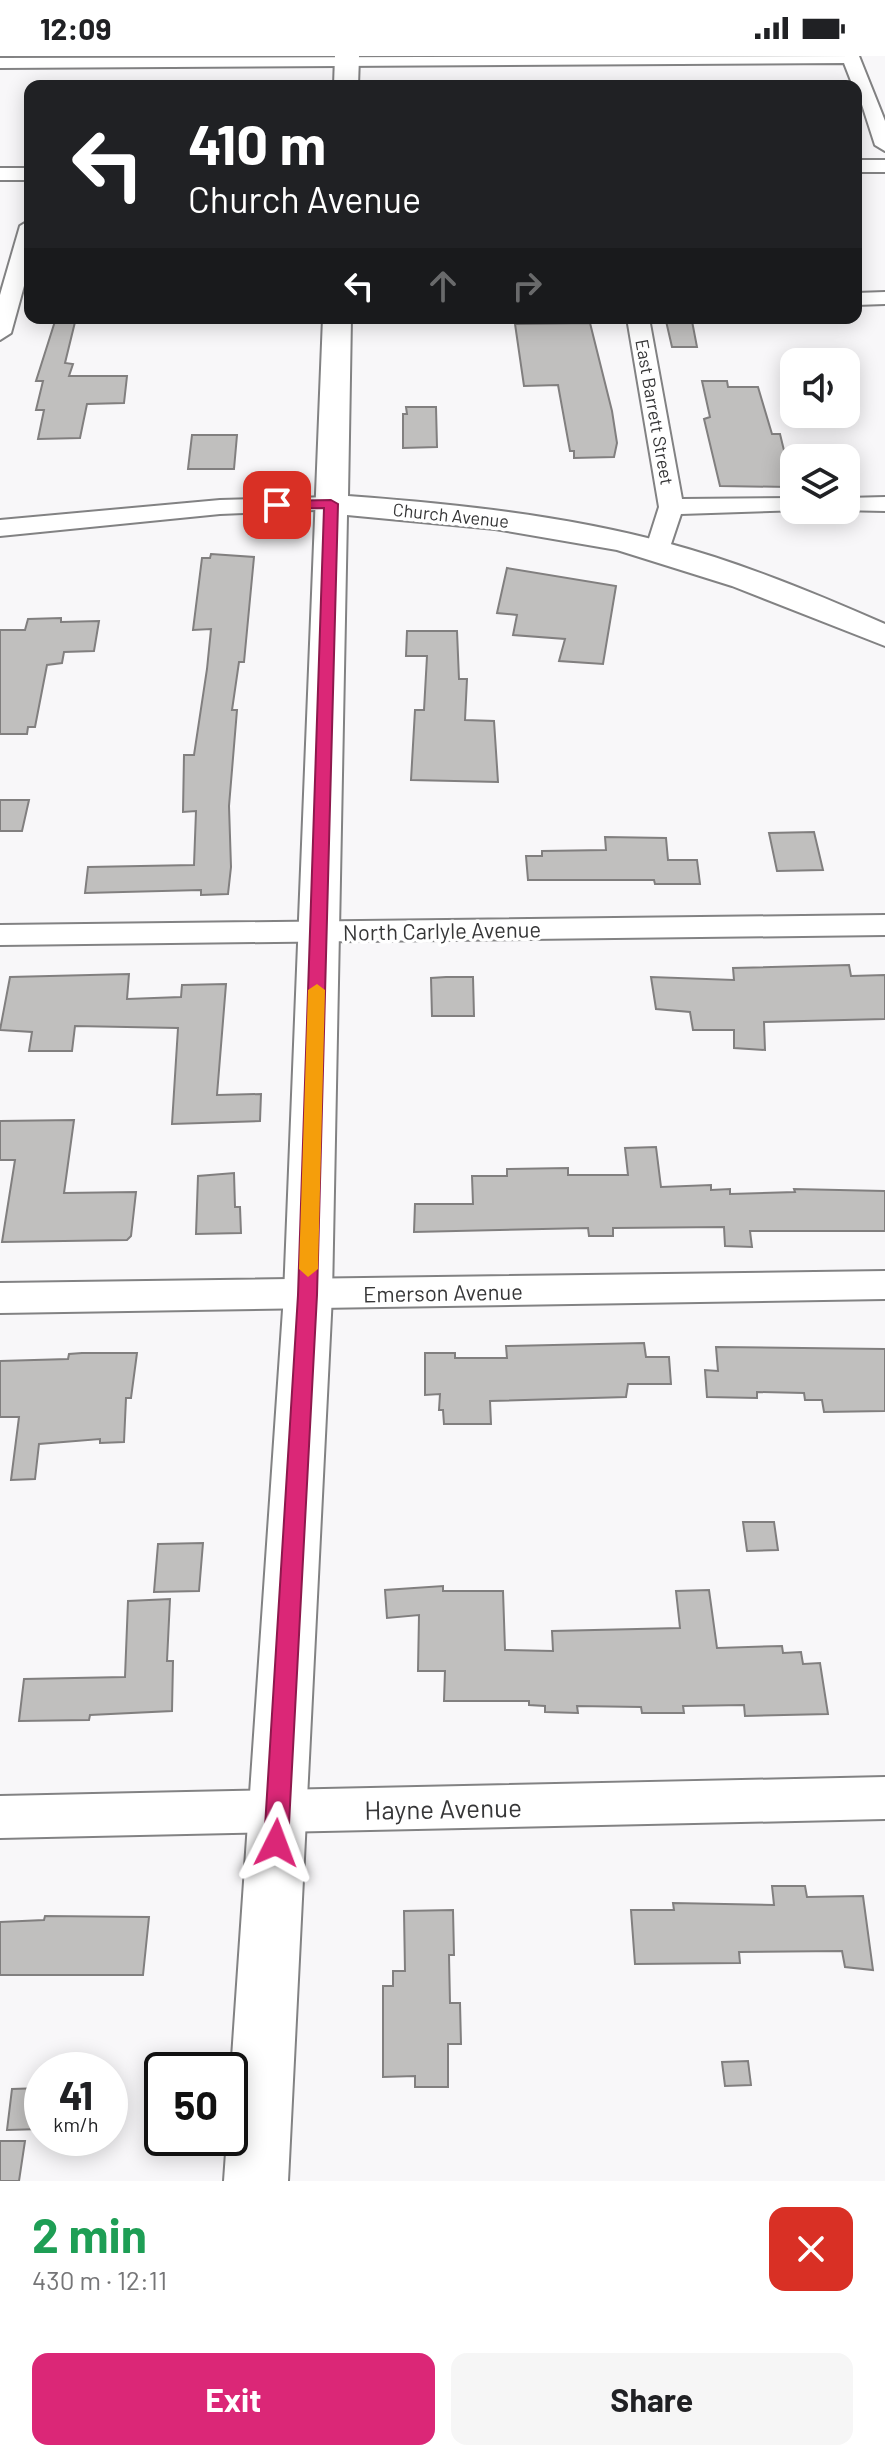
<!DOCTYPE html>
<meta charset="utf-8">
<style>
:root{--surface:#fff;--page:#f6f6f6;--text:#202124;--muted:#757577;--accent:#db2777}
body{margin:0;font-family:Barlow,sans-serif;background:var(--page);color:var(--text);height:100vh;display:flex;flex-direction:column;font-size:30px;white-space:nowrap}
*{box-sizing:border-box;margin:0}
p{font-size:26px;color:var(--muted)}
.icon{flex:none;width:44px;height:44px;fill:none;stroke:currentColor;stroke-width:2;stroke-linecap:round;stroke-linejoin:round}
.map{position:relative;height:2125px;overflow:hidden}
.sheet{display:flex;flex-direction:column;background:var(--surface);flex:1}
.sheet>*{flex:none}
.hud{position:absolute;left:24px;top:24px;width:838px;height:244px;border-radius:16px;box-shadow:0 4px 20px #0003;background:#202124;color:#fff;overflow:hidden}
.fabs{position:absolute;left:780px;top:292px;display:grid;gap:16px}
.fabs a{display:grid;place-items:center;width:80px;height:80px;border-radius:16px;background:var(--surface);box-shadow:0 4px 20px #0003;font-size:40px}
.speed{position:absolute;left:24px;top:1996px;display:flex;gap:16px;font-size:40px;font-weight:700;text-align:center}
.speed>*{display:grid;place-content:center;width:104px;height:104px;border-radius:50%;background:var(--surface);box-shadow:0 4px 20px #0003;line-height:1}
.speed small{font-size:20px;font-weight:400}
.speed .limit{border:4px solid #111;border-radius:12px;background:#fff;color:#111}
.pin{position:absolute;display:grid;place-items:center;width:68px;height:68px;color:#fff;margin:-34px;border-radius:16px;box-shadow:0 4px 12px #0006}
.me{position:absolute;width:88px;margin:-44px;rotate:3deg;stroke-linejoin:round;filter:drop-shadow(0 0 6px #0008)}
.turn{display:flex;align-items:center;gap:28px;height:168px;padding:0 32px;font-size:36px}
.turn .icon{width:104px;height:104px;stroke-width:2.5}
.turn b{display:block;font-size:56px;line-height:68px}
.lanes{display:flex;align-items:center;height:76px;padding:0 32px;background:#0003;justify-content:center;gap:40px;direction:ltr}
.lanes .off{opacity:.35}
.round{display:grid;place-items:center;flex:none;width:84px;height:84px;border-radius:16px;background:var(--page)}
.summary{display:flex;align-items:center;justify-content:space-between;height:136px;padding:0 32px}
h1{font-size:48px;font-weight:700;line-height:60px;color:#1e9e55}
.button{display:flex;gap:16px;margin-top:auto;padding:16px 32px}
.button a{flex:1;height:92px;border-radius:16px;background:var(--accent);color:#fff;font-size:32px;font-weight:700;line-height:92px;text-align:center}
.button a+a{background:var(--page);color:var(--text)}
.status{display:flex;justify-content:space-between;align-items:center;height:56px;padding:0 40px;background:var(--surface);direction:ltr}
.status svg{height:22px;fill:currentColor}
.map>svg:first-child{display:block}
.building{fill:#c0bfbe;stroke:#817f7f;stroke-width:2}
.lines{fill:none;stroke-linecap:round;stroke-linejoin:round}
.street-casing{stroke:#828283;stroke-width:4}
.secondary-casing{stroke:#828283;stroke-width:4}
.street{fill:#fff;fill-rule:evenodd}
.secondary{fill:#fff;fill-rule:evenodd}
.route{fill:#db2777;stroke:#8e194d;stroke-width:2}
.slow{fill:#f59e0b}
.labels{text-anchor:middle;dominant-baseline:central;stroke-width:7;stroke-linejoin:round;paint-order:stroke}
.far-street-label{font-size:18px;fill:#363637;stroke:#fff}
.street-label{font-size:22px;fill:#363637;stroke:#fff}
.near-street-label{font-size:26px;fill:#363637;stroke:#fff}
</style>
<div class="status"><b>12:09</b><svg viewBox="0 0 49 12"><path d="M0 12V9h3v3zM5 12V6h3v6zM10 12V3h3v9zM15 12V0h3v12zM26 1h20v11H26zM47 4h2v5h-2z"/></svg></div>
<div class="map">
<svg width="885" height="2125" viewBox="0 0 885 2125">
<rect width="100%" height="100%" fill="#f8f7f9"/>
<g class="building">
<polygon points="56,262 76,262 65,307 73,308 69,320 127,320 124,347 87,348 80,382 38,383 44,354 36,354 43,325 36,325"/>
<polygon points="666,265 692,265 697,291 672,291"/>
<polygon points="590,267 612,355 617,387 614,401 574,402 574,395 570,395 558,329 524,330 515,268"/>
<polygon points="702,325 727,325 728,331 758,331 772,378 780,378 789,415 784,415 788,431 720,430 704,363 710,361"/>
<polygon points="406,351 436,351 437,391 403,392 403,358 407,358"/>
<polygon points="192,379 237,379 234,413 188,413"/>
<polygon points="211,498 254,501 244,606 239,606 232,654 237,654 229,750 231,811 228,838 201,839 201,834 85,837 88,811 194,809 196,755 183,756 184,699 194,699 207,613 211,573 193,574 202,502 210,502"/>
<polygon points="507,512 616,530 603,608 559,605 565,583 513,579 517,559 497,557"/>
<polygon points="61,562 61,566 99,565 94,595 64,596 62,607 47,609 35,671 28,671 27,678 0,678 0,574 25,574 28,563"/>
<polygon points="407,575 457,575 459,623 467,623 465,664 494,665 498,726 411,724 415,654 424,654 427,600 406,600"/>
<polygon points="0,744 29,744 22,775 0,775"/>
<polygon points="814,776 823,814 777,815 769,777"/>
<polygon points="605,781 666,782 668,804 697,804 700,828 655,828 654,824 528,824 526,800 542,800 542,795 606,794"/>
<polygon points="849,909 851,920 885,919 885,963 764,966 765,994 734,992 734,974 693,974 690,956 656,953 651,921 734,924 733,912"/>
<polygon points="129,918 127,943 181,941 182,929 226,928 217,1039 261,1038 260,1065 172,1068 178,972 75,970 72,995 29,995 32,976 0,974 10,921"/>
<polygon points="446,921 473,921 474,960 432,960 431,922"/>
<polygon points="74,1064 64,1137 136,1136 131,1180 127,1184 2,1186 15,1104 0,1104 0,1065"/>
<polygon points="656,1091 661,1131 711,1129 711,1134 730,1133 730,1138 795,1136 794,1133 885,1135 885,1175 750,1175 752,1191 725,1190 724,1171 613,1172 613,1180 589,1180 588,1172 414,1176 415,1148 473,1148 472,1120 507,1120 507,1113 568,1112 568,1119 628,1119 625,1092"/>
<polygon points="234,1117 235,1151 240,1151 241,1177 196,1178 198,1120"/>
<polygon points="644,1287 646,1301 669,1301 671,1328 628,1328 626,1341 490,1345 491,1368 444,1368 443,1354 439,1354 440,1338 425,1339 425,1297 455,1297 455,1302 507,1302 506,1290"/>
<polygon points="716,1291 885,1293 885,1355 824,1356 822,1344 805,1344 804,1337 757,1336 757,1342 707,1341 705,1314 718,1315"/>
<polygon points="82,1297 137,1297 131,1342 126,1342 124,1386 100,1387 100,1383 39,1388 35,1423 11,1424 19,1361 0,1361 0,1305 68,1303 69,1298"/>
<polygon points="743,1466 774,1466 778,1494 747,1495"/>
<polygon points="203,1487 199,1535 154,1536 158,1488"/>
<polygon points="443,1530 443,1535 503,1535 505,1594 553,1595 552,1575 680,1572 676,1535 709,1534 717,1592 782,1590 783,1597 801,1596 803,1608 820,1607 828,1658 745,1660 744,1649 683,1650 684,1657 642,1657 641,1651 577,1650 578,1657 545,1656 545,1650 529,1649 529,1645 444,1645 445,1615 418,1615 419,1559 387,1562 385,1534"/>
<polygon points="170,1543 167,1605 173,1605 172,1655 90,1659 89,1664 19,1665 24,1623 125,1621 128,1545"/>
<polygon points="772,1830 805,1830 807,1841 863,1840 873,1914 845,1911 842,1895 739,1896 740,1907 635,1908 631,1854 674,1854 673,1847 774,1849"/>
<polygon points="453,1854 454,1899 449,1899 450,1947 460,1947 461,1988 448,1988 448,2031 415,2031 415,2020 383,2021 383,1930 393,1930 393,1915 405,1915 404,1855"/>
<polygon points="45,1860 149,1861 143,1919 0,1919 0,1866 44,1864"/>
<polygon points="748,2005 751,2029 725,2030 722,2006"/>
<polygon points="42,2032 42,2073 7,2074 12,2033"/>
<polygon points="0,2085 25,2085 19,2125 0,2125"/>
</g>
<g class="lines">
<defs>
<g id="street">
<polygon points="859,0 885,65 885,95 875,89 856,30 853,30 844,7 0,12 0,2"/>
<rect x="856" y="104" width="29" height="12"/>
<rect x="0" y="112" width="30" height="12"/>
<polygon points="30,164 30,208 11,277 0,284 0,239 20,170"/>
<polygon points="885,236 885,248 856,249 856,237"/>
<polygon points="627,262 649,262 682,443 794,442 794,454 803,454 681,458 667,500 649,500 645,495 659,451"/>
<polygon points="331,441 340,443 343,448 340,453 220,458 0,480 0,464 220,444"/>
<polygon points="885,441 885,455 837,454 846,454 846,442"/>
<polygon points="885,859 885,879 0,889 0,869"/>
<polygon points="885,1215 885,1243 0,1257 0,1227"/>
<polygon points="885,1721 885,1763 0,1782 0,1740"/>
</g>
<g id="secondary">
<polygon points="335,0 359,0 358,30 334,30"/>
<path d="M323 262H351L348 440C455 448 563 459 667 487 742 507 814 537 885 568V590L732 530 617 494 495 473 347 459 332 1239 288 2125H224L227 2082H230V2031L284 1239Z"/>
</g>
</defs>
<use href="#street" class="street-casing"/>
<use href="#secondary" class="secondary-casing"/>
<use href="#street" class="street"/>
<use href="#secondary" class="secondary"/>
</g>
<polygon class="route" points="331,444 338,448 317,1239 288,1787 284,1795 276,1799 267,1795 264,1787 298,1239 324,452 277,453 271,449 277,445"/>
<polygon class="slow" points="317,928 325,934 318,1213 308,1221 299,1213 308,934"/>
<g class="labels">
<g class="far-street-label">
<text transform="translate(655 356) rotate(80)">East Barrett Street</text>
<text transform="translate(451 459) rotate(6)">Church Avenue</text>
</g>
<g class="street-label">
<text transform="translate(442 874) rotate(-1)">North Carlyle Avenue</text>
<text transform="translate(443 1236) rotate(-1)">Emerson Avenue</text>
</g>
<g class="near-street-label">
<text transform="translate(443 1752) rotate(-1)">Hayne Avenue</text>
</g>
</g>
</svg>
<div class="fabs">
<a><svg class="icon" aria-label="sound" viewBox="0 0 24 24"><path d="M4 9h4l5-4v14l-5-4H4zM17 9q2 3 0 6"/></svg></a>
<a><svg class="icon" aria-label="layers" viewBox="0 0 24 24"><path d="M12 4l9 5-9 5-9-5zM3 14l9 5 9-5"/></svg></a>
</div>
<div class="speed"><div>41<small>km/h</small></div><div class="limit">50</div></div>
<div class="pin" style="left:277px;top:449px;background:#d93025"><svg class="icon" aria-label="arrive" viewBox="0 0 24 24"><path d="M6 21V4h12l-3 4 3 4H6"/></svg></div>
<svg class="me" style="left:276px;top:1787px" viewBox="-20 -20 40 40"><path d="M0-17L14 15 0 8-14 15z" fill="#db2777" stroke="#fff" stroke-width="4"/></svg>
<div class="hud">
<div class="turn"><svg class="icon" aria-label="left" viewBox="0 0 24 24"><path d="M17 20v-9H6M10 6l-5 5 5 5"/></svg><div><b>410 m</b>Church Avenue</div></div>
<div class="lanes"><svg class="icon" aria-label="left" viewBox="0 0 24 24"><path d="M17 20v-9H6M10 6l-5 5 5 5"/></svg><svg class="icon off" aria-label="ahead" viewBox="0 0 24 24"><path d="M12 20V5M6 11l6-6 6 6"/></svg><svg class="icon off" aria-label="right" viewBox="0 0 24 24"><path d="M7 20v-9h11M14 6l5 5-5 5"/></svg></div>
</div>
</div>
<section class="sheet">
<div class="summary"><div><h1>2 min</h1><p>430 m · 12:11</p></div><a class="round" style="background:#d93025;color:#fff"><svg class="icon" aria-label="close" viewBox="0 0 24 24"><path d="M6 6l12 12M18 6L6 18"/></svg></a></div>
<div class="button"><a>Exit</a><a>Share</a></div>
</section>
